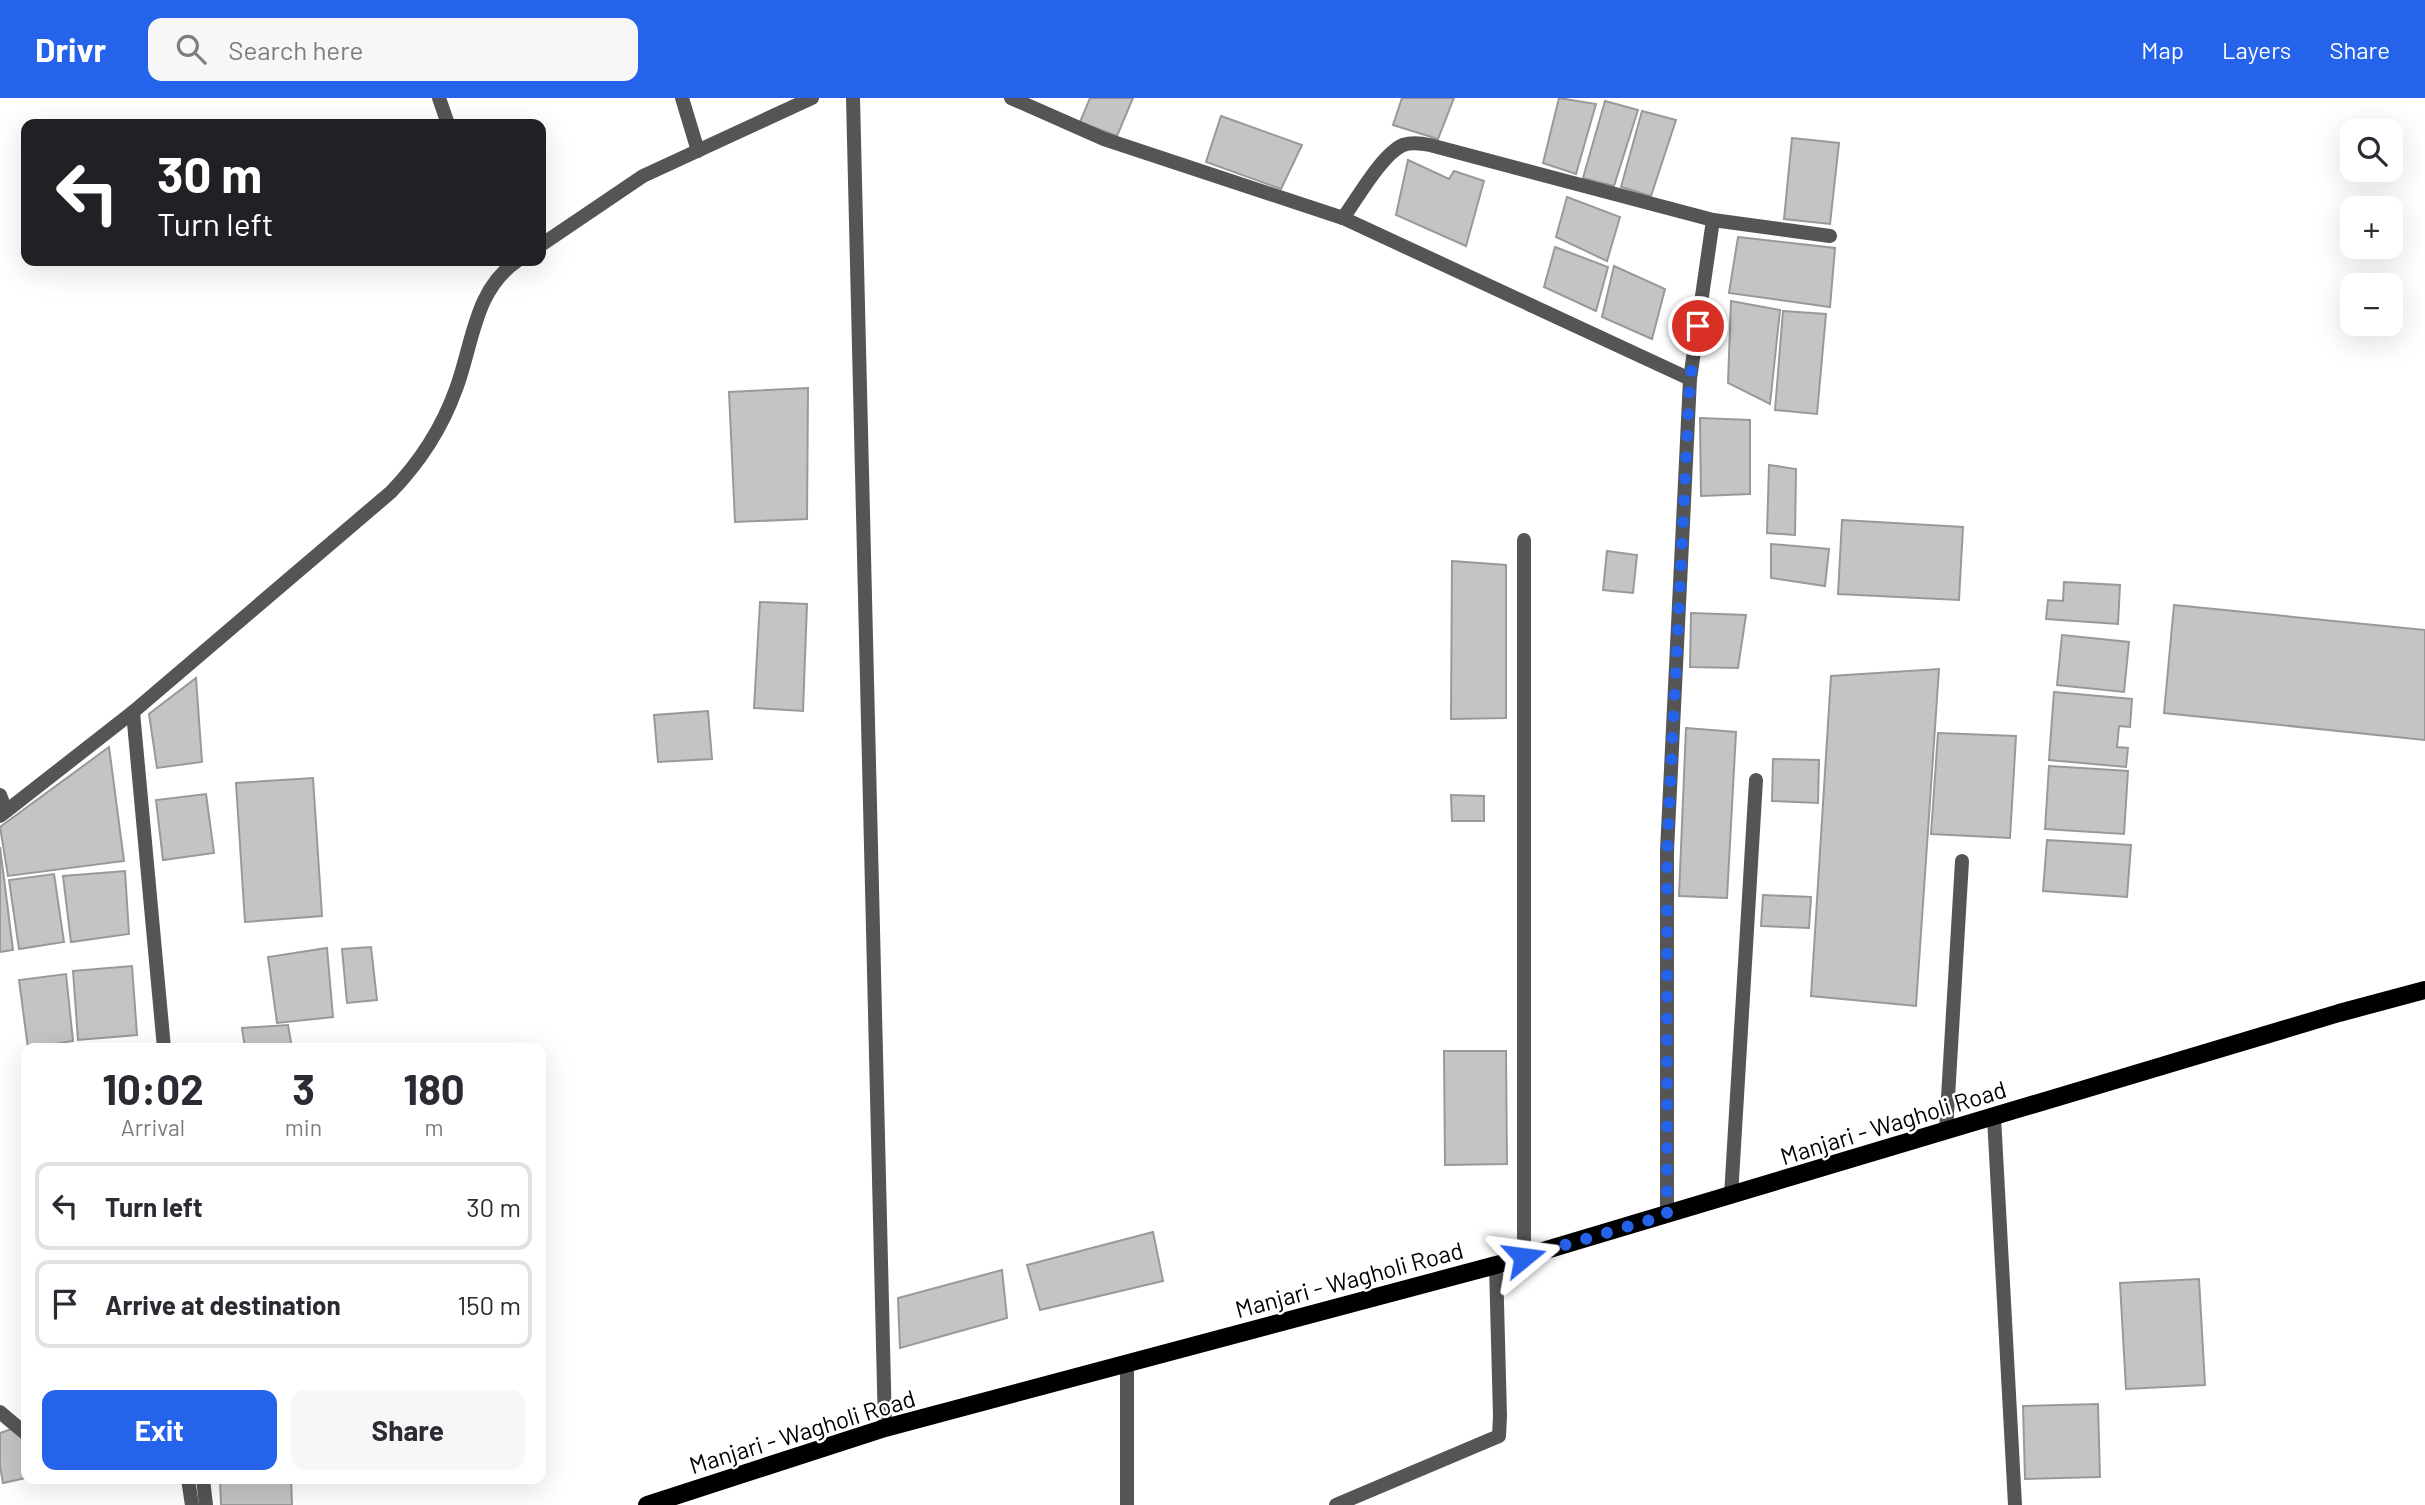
<!DOCTYPE html>
<meta charset="utf-8">
<style>
:root{--surface:#fff;--page:#f7f7f7;--text:#2b2b33;--muted:#7c7c81;--line:#e1e1e2;--accent:#2563eb}
body{margin:0;font-family:Barlow,sans-serif;background:var(--page);color:var(--text);height:100vh;display:flex;flex-direction:column;font-size:26px;white-space:nowrap}
*{box-sizing:border-box;margin:0}
p{font-size:23px;color:var(--muted)}
.icon{flex:none;width:38px;height:38px;fill:none;stroke:currentColor;stroke-width:2;stroke-linecap:round;stroke-linejoin:round}
.map{position:relative;flex:1;overflow:hidden}
.details{position:absolute;left:21px;top:945px;width:525px;height:441px;display:flex;flex-direction:column;background:var(--surface);border-radius:14px;box-shadow:0 7px 28px #0002}
.details>*{flex:none}
.banner{position:absolute;left:21px;top:21px;width:525px;height:147px;border-radius:14px;box-shadow:0 7px 28px #0002;background:#202124;color:#fff;overflow:hidden}
.controls{position:absolute;left:2340px;top:21px;display:grid;gap:14px}
.controls a{display:grid;place-items:center;width:63px;height:63px;border-radius:14px;background:var(--surface);box-shadow:0 7px 28px #0002;font-size:35px}
.pin{position:absolute;display:grid;place-items:center;width:60px;height:60px;color:#fff;margin:-30px;border:4px solid #fff;border-radius:50%;box-shadow:0 2px 7px #0007}
.me{position:absolute;width:77px;margin:-38px;rotate:74deg;stroke-linejoin:round;filter:drop-shadow(0 0 5px #0008)}
.turn{display:flex;align-items:center;gap:24px;height:147px;padding:0 21px;font-size:32px}
.turn .icon{width:91px;height:91px;stroke-width:2.5}
.turn b{display:block;font-size:49px;line-height:60px}
.eta{display:flex;justify-content:space-evenly;align-items:center;height:119px;text-align:center}
.eta b{font-size:42px;font-weight:700;line-height:49px}
.action{display:flex;gap:14px;margin-top:auto;padding:14px 21px}
.action a{flex:1;height:80px;border-radius:14px;background:var(--accent);color:#fff;font-size:28px;font-weight:700;line-height:80px;text-align:center}
.action a+a{background:var(--page);color:var(--text)}
ul{padding:0;list-style:none}
li{display:flex;align-items:center;gap:21px;height:88px;margin:0 14px 10px;padding:0 7px;border:4px solid var(--line);border-radius:14px}
li div{flex:1}
li b{display:block;font-size:26px}
li em{font-style:normal}
header{display:flex;align-items:center;gap:42px;box-sizing:border-box;height:98px;padding:0 35px;background:var(--accent);color:#fff}
header strong{font-size:33px}
nav{display:flex;gap:38px;margin-inline-start:auto;font-size:24px}
.search{width:490px;height:63px;background:var(--page);display:flex;align-items:center;gap:18px;box-sizing:border-box;padding:0 24px;border-radius:14px;color:var(--muted);font-size:26px}
.map>svg:first-child{display:block}
.building{fill:#c4c4c4;stroke:#999;stroke-width:2}
.lines{fill:none;stroke-linecap:round;stroke-linejoin:round}
.lane{stroke:#555;stroke-width:14}
.street{stroke:#555;stroke-width:14}
.primary{stroke:#000;stroke-width:18}
.route{stroke:#2563eb;stroke-width:12;stroke-dasharray:0 21.6}
.labels{text-anchor:middle;dominant-baseline:central;stroke-width:5;stroke-linejoin:round;paint-order:stroke}
.street-label{font-size:24px;fill:#000;stroke:#fff}
</style>
<header>
<strong>Drivr</strong>
<div class="search"><svg class="icon" aria-label="search" viewBox="0 0 24 24"><circle cx="10" cy="10" r="6"/><path d="M15 15l6 6"/></svg>Search here</div>
<nav><a>Map</a><a>Layers</a><a>Share</a></nav>
</header>
<div class="map">
<svg width="2425" height="1407" viewBox="0 0 2425 1407">
<rect width="100%" height="100%" fill="#fff"/>
<g class="building">
<polygon points="1090,0 1133,0 1117,38 1080,24"/>
<polygon points="1402,0 1454,0 1438,41 1393,27"/>
<polygon points="1559,0 1596,6 1576,76 1543,65"/>
<polygon points="1605,3 1638,12 1614,88 1583,80"/>
<polygon points="1642,13 1676,22 1651,98 1621,89"/>
<polygon points="1221,18 1302,47 1281,91 1206,64"/>
<polygon points="1792,40 1839,45 1830,126 1784,121"/>
<polygon points="1408,62 1449,81 1454,73 1484,83 1466,148 1396,117"/>
<polygon points="1567,99 1620,119 1607,163 1556,139"/>
<polygon points="1738,139 1835,150 1830,209 1729,195"/>
<polygon points="1555,149 1608,169 1596,213 1544,189"/>
<polygon points="1614,168 1665,191 1652,241 1602,219"/>
<polygon points="1731,203 1780,212 1770,306 1728,285"/>
<polygon points="1783,213 1826,216 1817,316 1775,312"/>
<polygon points="808,290 807,421 735,424 729,294"/>
<polygon points="1700,320 1750,322 1750,396 1701,398"/>
<polygon points="1769,367 1796,371 1795,437 1767,435"/>
<polygon points="1842,422 1963,429 1959,502 1838,496"/>
<polygon points="1771,446 1829,451 1825,488 1771,480"/>
<polygon points="1607,453 1637,457 1633,495 1603,492"/>
<polygon points="1452,463 1506,467 1506,620 1451,621"/>
<polygon points="2064,484 2120,487 2118,526 2046,521 2048,502 2063,503"/>
<polygon points="760,504 807,506 803,613 754,610"/>
<polygon points="2174,507 2425,532 2425,642 2164,615"/>
<polygon points="1691,515 1746,517 1738,570 1690,569"/>
<polygon points="2062,537 2129,544 2124,594 2057,587"/>
<polygon points="1939,571 1916,908 1811,898 1831,578"/>
<polygon points="196,580 202,664 157,670 149,616"/>
<polygon points="2054,594 2132,601 2130,629 2119,628 2117,649 2128,650 2126,669 2049,662"/>
<polygon points="708,613 712,661 658,664 654,617"/>
<polygon points="1686,630 1736,634 1727,800 1679,798"/>
<polygon points="1938,635 2016,638 2010,740 1931,736"/>
<polygon points="109,649 124,763 8,778 0,729"/>
<polygon points="1773,661 1819,662 1818,705 1772,703"/>
<polygon points="2049,668 2128,673 2124,736 2045,731"/>
<polygon points="313,680 322,818 245,824 236,685"/>
<polygon points="206,696 214,755 163,762 156,702"/>
<polygon points="1451,697 1484,698 1484,723 1452,723"/>
<polygon points="2047,742 2131,747 2127,799 2043,793"/>
<polygon points="0,749 13,852 0,854"/>
<polygon points="125,773 129,836 71,844 63,778"/>
<polygon points="54,776 64,844 19,851 9,782"/>
<polygon points="1763,797 1811,799 1809,830 1761,828"/>
<polygon points="371,849 377,902 347,905 342,851"/>
<polygon points="327,850 333,919 277,925 268,859"/>
<polygon points="132,868 137,937 78,942 73,873"/>
<polygon points="66,876 73,943 28,950 19,882"/>
<polygon points="288,927 292,950 245,950 242,930"/>
<polygon points="1444,953 1506,953 1507,1066 1445,1067"/>
<polygon points="1153,1134 1163,1183 1040,1212 1027,1167"/>
<polygon points="1002,1172 1007,1220 900,1250 898,1200"/>
<polygon points="2199,1181 2205,1287 2126,1291 2120,1185"/>
<polygon points="2098,1306 2100,1379 2025,1381 2023,1308"/>
<polygon points="26,1326 26,1380 3,1385 0,1368 0,1335"/>
<polygon points="220,1381 291,1381 292,1407 221,1407"/>
</g>
<g class="lines">
<g class="lane">
<polyline points="1946,1033 1962,763"/>
<polyline points="1336,1407 1499,1338 1500,1318 1496,1167"/>
</g>
<g class="street">
<polyline points="439,0 448,26"/>
<polyline points="682,0 698,53"/>
<polyline points="853,0 885,1330"/>
<polyline points="1011,0 1104,41 1343,120 1690,281"/>
<path d="M1343 120C1357 101 1382 56 1403 47 1412 44 1420 45 1430 47L1713 122 1830 138"/>
<polyline points="541,147 643,78 812,0"/>
<polyline points="133,614 164,950"/>
<polyline points="0,697 6,713"/>
<path d="M0 718 133 614 391 394C420 364 442 330 456 291 473 246 474 192 517 163"/>
<polyline points="1994,1019 2015,1407"/>
<polyline points="1731,1098 1756,682"/>
<polyline points="1667,1117 1667,753 1690,281 1713,122"/>
<polyline points="1524,1159 1524,442"/>
<polyline points="1127,1266 1127,1407"/>
<polyline points="0,1314 26,1336"/>
<polyline points="188,1381 192,1407"/>
<polyline points="203,1381 206,1407"/>
</g>
<polyline class="primary" points="647,1407 885,1330 1496,1167 2339,915 2425,892"/>
</g>
<g class="lines">
<polyline class="route" points="1524,1159 1667,1117 1667,753 1690,281 1698,228"/>
</g>
<g class="labels">
<g class="street-label">
<text transform="translate(1893 1024) rotate(-17)">Manjari - Wagholi Road</text>
<text transform="translate(1349 1181) rotate(-15)">Manjari - Wagholi Road</text>
<text transform="translate(802 1333) rotate(-17)">Manjari - Wagholi Road</text>
</g>
</g>
</svg>
<div class="controls">
<a><svg class="icon" aria-label="search" viewBox="0 0 24 24"><circle cx="10" cy="10" r="6"/><path d="M15 15l6 6"/></svg></a>
<a>+</a>
<a>−</a>
</div>
<div class="pin" style="left:1698px;top:228px;background:#d93025"><svg class="icon" aria-label="arrive" viewBox="0 0 24 24"><path d="M6 21V4h12l-3 4 3 4H6"/></svg></div>
<svg class="me" style="left:1524px;top:1159px" viewBox="-20 -20 40 40"><path d="M0-17L14 15 0 8-14 15z" fill="#2563eb" stroke="#fff" stroke-width="4"/></svg>
<div class="banner">
<div class="turn"><svg class="icon" aria-label="left" viewBox="0 0 24 24"><path d="M17 20v-9H6M10 6l-5 5 5 5"/></svg><div><b>30 m</b>Turn left</div></div>
</div>
<section class="details">
<div class="eta">
<div><b>10:02</b><p>Arrival</p></div>
<div><b>3</b><p>min</p></div>
<div><b>180</b><p>m</p></div>
</div>
<ul>
<li><svg class="icon" aria-label="left" viewBox="0 0 24 24"><path d="M17 20v-9H6M10 6l-5 5 5 5"/></svg><div><b>Turn left</b></div><em>30 m</em></li>
<li><svg class="icon" aria-label="arrive" viewBox="0 0 24 24"><path d="M6 21V4h12l-3 4 3 4H6"/></svg><div><b>Arrive at destination</b></div><em>150 m</em></li>
</ul>
<div class="action"><a>Exit</a><a>Share</a></div>
</section>
</div>
